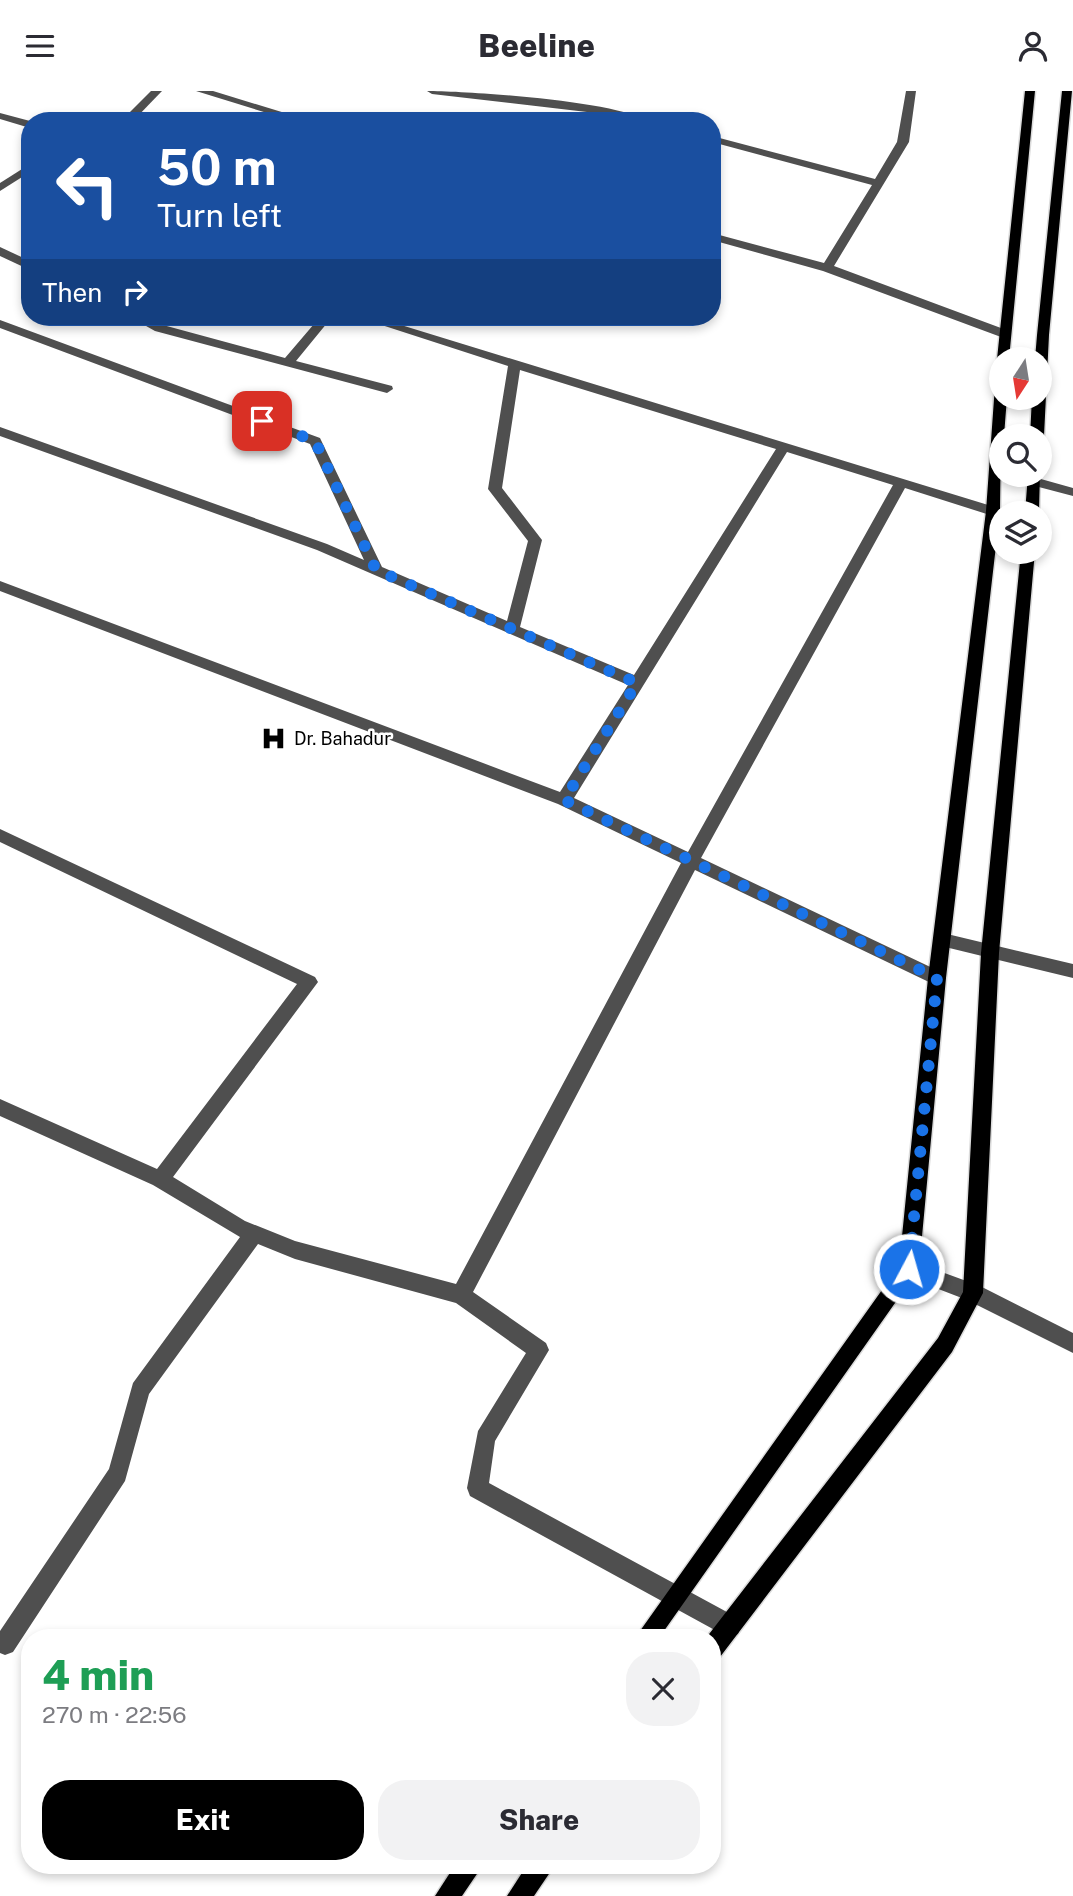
<!DOCTYPE html>
<meta charset="utf-8">
<style>
:root{--surface:#fff;--page:#f2f2f3;--text:#2b2b33;--muted:#7c7c81;--accent:#000}
body{margin:0;font-family:"Public Sans",sans-serif;background:var(--page);color:var(--text);height:100vh;display:flex;flex-direction:column;font-size:26px;white-space:nowrap}
*{box-sizing:border-box;margin:0}
p{font-size:23px;color:var(--muted)}
.icon{flex:none;width:38px;height:38px;fill:none;stroke:currentColor;stroke-width:2;stroke-linecap:round;stroke-linejoin:round}
.map{position:relative;flex:1;overflow:hidden}
.details{position:absolute;left:21px;top:1538px;width:700px;height:245px;display:flex;flex-direction:column;background:var(--surface);border-radius:28px;box-shadow:0 4px 10px #0003}
.details>*{flex:none}
.banner{position:absolute;left:21px;top:21px;width:700px;height:214px;border-radius:28px;box-shadow:0 4px 10px #0003;background:#1a4fa0;color:#fff;overflow:hidden}
.needle{width:46px;rotate:192deg}
.controls{position:absolute;left:989px;top:256px;display:grid;gap:14px}
.controls a{display:grid;place-items:center;width:63px;height:63px;border-radius:50%;background:var(--surface);box-shadow:0 4px 10px #0003;font-size:35px}
.pin{position:absolute;display:grid;place-items:center;width:60px;height:60px;color:#fff;margin:-30px;border-radius:14px;box-shadow:0 4px 10px #0006}
.me{position:absolute;width:77px;margin:-38px;rotate:6deg;stroke-linejoin:round;filter:drop-shadow(0 0 5px #0008)}
.turn{display:flex;align-items:center;gap:24px;height:147px;padding:0 21px;font-size:32px}
.turn .icon{width:91px;height:91px;stroke-width:2.5}
.turn b{display:block;font-size:49px;line-height:60px}
.then{display:flex;align-items:center;height:66px;padding:0 21px;background:#0003;gap:14px;font-size:26px}
.round{display:grid;place-items:center;flex:none;width:74px;height:74px;border-radius:28px;background:var(--page)}
.head{display:flex;align-items:center;justify-content:space-between;height:119px;padding:0 21px}
h1{font-size:42px;font-weight:800;line-height:52px;color:#1e9e55}
.button{display:flex;gap:14px;margin-top:auto;padding:14px 21px}
.button a{flex:1;height:80px;border-radius:28px;background:var(--accent);color:#fff;font-size:28px;font-weight:800;line-height:80px;text-align:center}
.button a+a{background:var(--page);color:var(--text)}
header{display:flex;justify-content:space-between;align-items:center;height:91px;padding:0 21px;background:var(--surface);font-size:32px;font-weight:800}
.map>svg:first-child{display:block}
.lines{fill:none;stroke-linecap:round;stroke-linejoin:round}
.major-casing{stroke:#dbdbdb;stroke-width:3}
.minor{fill:#4f4f4f;fill-rule:evenodd}
.major{fill:#000;fill-rule:evenodd}
.route{stroke:#1a73e8;stroke-width:12;stroke-dasharray:0 21.6}
.labels{text-anchor:middle;dominant-baseline:central;stroke-width:5;stroke-linejoin:round;paint-order:stroke}
.poi-label{font-size:18px;fill:#000;stroke:#fff;text-anchor:start}
</style>
<header><svg class="icon" aria-label="menu" viewBox="0 0 24 24"><path d="M4 6h16M4 12h16M4 18h16"/></svg>Beeline<svg class="icon" aria-label="person" viewBox="0 0 24 24"><circle cx="12" cy="8" r="4"/><path d="M4 21q1-7 8-7t8 7"/></svg></header>
<div class="map">
<svg width="1073" height="1805" viewBox="0 0 1073 1805">
<rect width="100%" height="100%" fill="#fff"/>
<g class="lines">
<defs>
<g id="major">
<polygon points="1025,0 1035,0 1009,268 1001,268 1001,271 997,268"/>
<polygon points="1062,0 1072,0 1049,244 1044,345 1040,349 1040,345 1030,345 1032,306 1040,306 1040,268 1035,268 1037,244"/>
<polygon points="1001,290 1001,306 1007,306 1004,345 1001,345 1000,420 946,887 919,1178 659,1547 635,1547 899,1175 928,887 986,420 995,294"/>
<polygon points="1040,380 1039,422 1025,422 1028,383 1040,383"/>
<polygon points="1021,460 1035,460 999,862 983,1202 952,1261 720,1566 712,1569 712,1547 706,1547 938,1247 963,1201 981,862"/>
<polygon points="455,1774 483,1774 462,1805 435,1805"/>
<polygon points="527,1774 555,1774 534,1805 507,1805"/>
</g>
</defs>
<use href="#major" class="major-casing"/>
<g class="minor">
<polygon points="151,0 162,0 133,30 121,30"/>
<polygon points="196,0 213,0 311,30 293,30"/>
<path d="M427 0C467 0 617 10 646 30H628L604 23 432 3Z"/>
<polygon points="906,0 916,0 909,51 834,175 1009,240 1009,246 1001,246 823,180 712,149 712,142 824,172 872,94 712,51 712,45 875,88 897,51"/>
<polygon points="0,22 30,30 30,37 0,28"/>
<polygon points="30,73 30,81 0,100 0,92"/>
<polygon points="0,156 30,170 30,179 0,165"/>
<polygon points="130,226 145,226 163,234 285,267 320,226 332,226 296,270 392,295 393,298 387,302 155,240"/>
<path d="M357 226H375L998 417 1000 420 993 425 905 397 701 767 943 882 946 887 943 892H931L695 779 473 1201 546 1252 549 1259 495 1350 489 1392 738 1527 741 1535 738 1543 730 1546 722 1543 470 1405 467 1397 478 1340 526 1262 456 1212 295 1168 258 1153 149 1303 125 1390 13 1561 5 1564 0 1562V1540L109 1378 133 1292 240 1146 153 1094 0 1025V1008L157 1078 297 893 0 751V738L315 886 318 891 173 1086 245 1130 295 1150 456 1193 681 772 558 713 0 500V490L560 701 628 594 317 459 0 345V336L327 453 364 469 310 353 0 237V229L320 347 382 476 507 530 528 450 488 398 508 275ZM520 279 776 358 634 584 520 536 542 449 502 397ZM787 361 893 394 688 761 574 707Z"/>
<polygon points="1001,380 1001,383 1023,383 1073,397 1073,405 1001,386 999,383"/>
<polygon points="943,842 1073,873 1073,887 937,854 934,849 937,844"/>
<polygon points="909,1169 980,1195 1073,1242 1073,1262 967,1209 902,1184 899,1178 902,1172"/>
</g>
<use href="#major" class="major"/>
</g>
<g class="lines">
<polyline class="route" points="262,330 315,350 376,479 637,592 564,709 937,887 909,1178"/>
</g>
<defs>
<symbol id="hospital-bare" viewBox="-9 -9 18 18"><path d="M-5-5h3v3.5h4V-5h3V5h-3V1.5h-4V5h-3Z" fill="#000" stroke="#fff" stroke-width="2.5" paint-order="stroke"/></symbol>
</defs>
<g fill-rule="evenodd">
<use href="#hospital-bare" x="256" y="630" width="35" height="35"/>
</g>
<g class="labels">
<g class="poi-label">
<text x="294" y="647">Dr. Bahadur</text>
</g>
</g>
</svg>
<div class="controls">
<a><svg class="needle" viewBox="-14 -14 28 28"><path d="M0-13l5 13h-10z" fill="#e53935"/><path d="M0 13l5-13h-10z" fill="#7c7c81"/></svg></a>
<a><svg class="icon" aria-label="search" viewBox="0 0 24 24"><circle cx="10" cy="10" r="6"/><path d="M15 15l6 6"/></svg></a>
<a><svg class="icon" aria-label="layers" viewBox="0 0 24 24"><path d="M12 4l9 5-9 5-9-5zM3 14l9 5 9-5"/></svg></a>
</div>
<div class="pin" style="left:262px;top:330px;background:#d93025"><svg class="icon" aria-label="arrive" viewBox="0 0 24 24"><path d="M6 21V4h12l-3 4 3 4H6"/></svg></div>
<svg class="me" style="left:909px;top:1178px" viewBox="-20 -20 40 40"><circle r="17" fill="#1a73e8" stroke="#fff" stroke-width="3"/><path d="M0-11L8 9 0 5-8 9z" fill="#fff"/></svg>
<div class="banner">
<div class="turn"><svg class="icon" aria-label="left" viewBox="0 0 24 24"><path d="M17 20v-9H6M10 6l-5 5 5 5"/></svg><div><b>50 m</b>Turn left</div></div>
<div class="then">Then<svg class="icon" aria-label="right" viewBox="0 0 24 24"><path d="M7 20v-9h11M14 6l5 5-5 5"/></svg></div>
</div>
<section class="details">
<div class="head"><div><h1>4 min</h1><p>270 m · 22:56</p></div><a class="round"><svg class="icon" aria-label="close" viewBox="0 0 24 24"><path d="M6 6l12 12M18 6L6 18"/></svg></a></div>
<div class="button"><a>Exit</a><a>Share</a></div>
</section>
</div>
